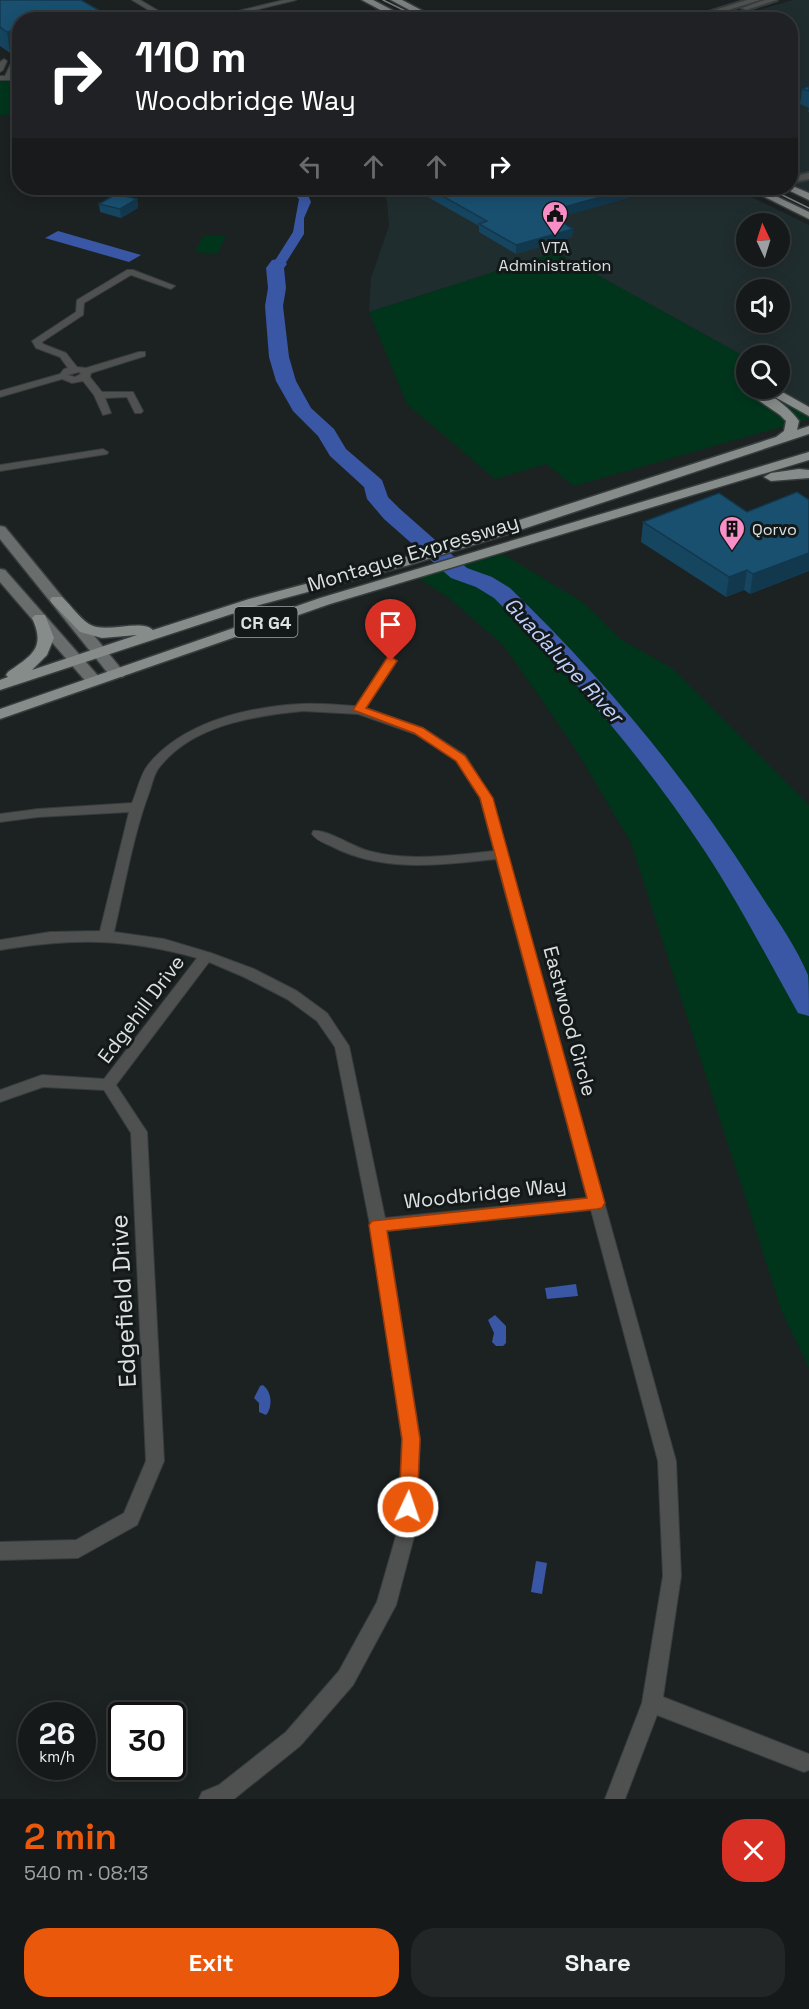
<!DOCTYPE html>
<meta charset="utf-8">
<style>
:root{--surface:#15191a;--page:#222627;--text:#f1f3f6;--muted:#9da0a2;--line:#343839;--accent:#ea580c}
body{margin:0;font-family:"Space Grotesk",sans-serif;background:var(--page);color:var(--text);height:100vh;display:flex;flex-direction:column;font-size:22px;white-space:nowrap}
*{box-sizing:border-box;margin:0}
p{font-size:20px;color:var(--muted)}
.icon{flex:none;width:33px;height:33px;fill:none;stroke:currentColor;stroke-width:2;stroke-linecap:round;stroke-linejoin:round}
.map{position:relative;height:1799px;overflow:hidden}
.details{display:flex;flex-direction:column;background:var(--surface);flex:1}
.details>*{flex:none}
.hud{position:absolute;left:12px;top:12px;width:786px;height:183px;border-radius:24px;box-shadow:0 3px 15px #0003,0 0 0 2px var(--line);background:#202124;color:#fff;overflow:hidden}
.needle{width:39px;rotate:356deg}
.fabs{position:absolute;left:736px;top:213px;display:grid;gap:12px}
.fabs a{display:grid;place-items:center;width:54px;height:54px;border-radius:50%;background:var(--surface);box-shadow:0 3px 15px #0003,0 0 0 2px var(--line);font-size:30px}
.speed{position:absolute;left:18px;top:1702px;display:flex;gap:12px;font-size:30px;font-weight:700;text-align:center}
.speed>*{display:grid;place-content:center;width:78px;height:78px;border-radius:50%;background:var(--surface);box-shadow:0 3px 15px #0003,0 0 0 2px var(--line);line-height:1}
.speed small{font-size:15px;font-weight:400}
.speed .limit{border:3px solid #111;border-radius:9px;background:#fff;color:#111}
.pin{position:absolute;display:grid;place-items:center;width:51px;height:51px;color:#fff;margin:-62px -26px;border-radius:50% 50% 50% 0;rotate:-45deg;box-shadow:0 0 6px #0007}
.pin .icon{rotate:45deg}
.me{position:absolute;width:66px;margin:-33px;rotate:3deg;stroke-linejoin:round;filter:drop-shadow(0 0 4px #0008)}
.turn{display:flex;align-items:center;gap:21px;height:126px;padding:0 24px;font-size:27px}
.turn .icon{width:78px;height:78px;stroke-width:2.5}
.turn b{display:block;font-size:42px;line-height:51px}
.lanes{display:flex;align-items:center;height:57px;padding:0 24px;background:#0003;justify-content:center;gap:30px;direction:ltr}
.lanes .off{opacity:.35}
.round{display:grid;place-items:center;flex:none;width:63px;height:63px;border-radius:24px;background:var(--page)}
.overview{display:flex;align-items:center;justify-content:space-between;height:102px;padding:0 24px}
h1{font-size:36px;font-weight:700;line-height:45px;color:var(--accent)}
.primary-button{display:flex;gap:12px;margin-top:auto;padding:12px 24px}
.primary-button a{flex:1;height:69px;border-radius:24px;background:var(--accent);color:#fff;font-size:24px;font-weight:700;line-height:69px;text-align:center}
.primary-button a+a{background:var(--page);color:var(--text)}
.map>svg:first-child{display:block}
.built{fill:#202d2f;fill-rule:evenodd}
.green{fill:#00351c}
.water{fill:#3957a4}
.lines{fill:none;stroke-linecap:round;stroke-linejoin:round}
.river{fill:#3957a4;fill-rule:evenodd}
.minor-casing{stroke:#373c3d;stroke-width:2}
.tertiary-casing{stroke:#373c3d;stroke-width:4}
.secondary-casing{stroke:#373c3d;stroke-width:3}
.primary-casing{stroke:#373c3d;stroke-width:3}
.trunk-casing{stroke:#373c3d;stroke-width:3}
.minor{fill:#4f5151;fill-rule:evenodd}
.tertiary{fill:#4f5151;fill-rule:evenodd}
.secondary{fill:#696d6c;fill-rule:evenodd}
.primary{fill:#7d8281;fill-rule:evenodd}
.trunk{fill:#868c8a;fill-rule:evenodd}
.tram{stroke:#777b7c;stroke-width:1.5}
.wall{fill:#164560}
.shaded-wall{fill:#12384e}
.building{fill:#195070;stroke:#12384e;stroke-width:1.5}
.route{fill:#ea580c;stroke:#983908;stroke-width:1.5}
.labels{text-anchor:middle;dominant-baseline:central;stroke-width:6;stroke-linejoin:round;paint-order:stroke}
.far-poi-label{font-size:16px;fill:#dde1e1;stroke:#131819}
.shield{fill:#131819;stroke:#a0a5a5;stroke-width:1.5}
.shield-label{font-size:18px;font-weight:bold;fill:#dde1e1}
.street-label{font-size:20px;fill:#dde1e1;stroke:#131819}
.water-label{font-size:21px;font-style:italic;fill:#bdd0fb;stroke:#131819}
.near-street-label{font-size:24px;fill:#dde1e1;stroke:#131819}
</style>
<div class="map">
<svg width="809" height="1799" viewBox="0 0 809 1799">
<rect width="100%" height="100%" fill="#1c2122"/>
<g class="built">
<polygon points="793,0 809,0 809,192 791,183 790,20 725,20"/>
<path d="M381 188H733L809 225V415L771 389 780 388V356H747V358L556 252 369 312 371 278 389 226 387 201ZM747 224H780V256H747ZM747 290H780V322H747Z"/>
</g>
<g class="green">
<polygon points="0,80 19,80 19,114 0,115"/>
<polygon points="204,235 226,236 217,254 195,252"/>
<polygon points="556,252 747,358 747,388 771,389 809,415 809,419 574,486 546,464 495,479 407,404 369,312"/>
<polygon points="503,554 584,603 620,639 672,668 809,805 809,1368 782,1312 631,843 575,748 504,646 449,598 416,577"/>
</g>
<g class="water">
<path d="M288 188C302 187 306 189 311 202L304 218V234L280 272 284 294 277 302 271 300 269 270 293 232 299 199Z"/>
<polygon points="58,231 141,255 129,262 45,238"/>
<polygon points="576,1284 578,1296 547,1299 545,1288"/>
<polygon points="495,1315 506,1326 506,1343 503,1346 496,1346 492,1342 494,1333 488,1320"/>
<path d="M263 1385C272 1392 273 1407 266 1415L259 1412V1403L254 1398 260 1386Z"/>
<polygon points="536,1561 547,1563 542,1594 531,1592"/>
</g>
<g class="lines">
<path class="river" d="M278 259 284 260 287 264 284 268 286 288 283 306 289 357 296 381 311 408 334 429 346 449 382 480 388 497 400 509 467 568 492 577 510 588C603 678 685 776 755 886 773 914 795 944 808 975 809 986 809 1004 809 1016L798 1013C767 958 739 903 704 850 643 758 572 675 494 598L476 587 451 578 384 519 367 499 364 487 330 456 318 436 293 411 276 381 269 357 265 306 268 288 266 268 272 260Z"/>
<defs>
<g id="minor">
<polygon points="132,0 140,0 174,20 165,20"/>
<polygon points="284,0 296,0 214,20 200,20"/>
<polygon points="4,59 7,61 3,70 0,72 0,62"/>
<polygon points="13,59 18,60 12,76 20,76 20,80 0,80 0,76 5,76"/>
<path d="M127 270H133L175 286 171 289 131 275 84 303 83 315 42 342 43 344 66 353 77 367 86 368 139 352H145V356L91 373 90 377 102 392H133L143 411 141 413H135L127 397 105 398 111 413 103 415 94 395 83 381 72 383 62 379 0 397V391L60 374 64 369 68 368 60 357 36 348 32 341 76 312 77 300ZM79 372 81 374 75 377 68 375Z"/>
<polygon points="103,449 108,452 107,454 0,471 0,465"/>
<path d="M391 658 397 661 366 708 423 728 465 755 492 798 676 1461 681 1576 663 1697 809 1754V1770L804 1772 657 1715 625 1799H605L642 1703 663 1576 658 1461 591 1210 387 1231 420 1439 416 1529 396 1605 353 1685 300 1746 234 1799H199L202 1792 219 1785 286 1732 339 1671 377 1602 398 1529 402 1439 370 1225 335 1047 317 1021 287 999 244 977 209 962 116 1085 147 1132 164 1461 137 1525 78 1558 0 1560V1542L76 1540 124 1513 146 1461 131 1133 104 1090 43 1087 0 1102V1090L42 1075 104 1079 197 958C125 938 73 938 0 950V940L50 932 100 931 129 812 38 817 0 822V814L38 809 132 803C137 792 140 775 148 765 183 722 247 707 301 704 319 703 338 705 356 706L387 659ZM303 711 358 714 415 734 456 761 480 798 494 851C453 855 410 862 369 851 355 848 325 828 313 831L312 834C316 840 324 843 331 846 383 873 440 865 496 859L587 1198 385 1218 349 1046 327 1013 297 991 254 969 211 953 164 939 114 932C125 885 133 835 150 790 152 784 154 775 158 769 191 725 253 716 303 711Z"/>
</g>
<g id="tertiary">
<polygon points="747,0 760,0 697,20 683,20"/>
<polygon points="765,0 777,0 746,10 742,8"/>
<polygon points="809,173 809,179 790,183 790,177"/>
</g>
<g id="secondary">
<polygon points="0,526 5,527 123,671 125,674 123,677 111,677 0,539"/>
<polygon points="0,569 5,570 100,678 102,681 100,684 88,684 0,582"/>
</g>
<g id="primary">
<polygon points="362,0 373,0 411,20 399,20"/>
<polygon points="391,0 402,0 440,20 428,20"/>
<polygon points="790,185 809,193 809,200 784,188 790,188"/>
<polygon points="747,188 759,188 809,212 809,219"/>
</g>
<g id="trunk">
<path d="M745 385H747V388C766 388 788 406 799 421L797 430 809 426V434L508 534 409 565 259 605 0 690V680L8 677 6 675 8 672C32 655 46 648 32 618L35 615H45L54 638 47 655 32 670 137 635 102 638 80 632 52 603 50 600 52 597H62C71 605 82 622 93 626 109 632 143 619 153 630L249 599 399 559 776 437 784 431 786 421 780 415 745 391 743 388Z"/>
<polygon points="777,389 809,407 809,416 773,396 771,393"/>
<polygon points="809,452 809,460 330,604 0,719 0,709 320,598"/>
<polygon points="799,469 809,470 809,478 771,481 764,477 771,473"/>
</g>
</defs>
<use href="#minor" class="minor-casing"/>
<use href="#tertiary" class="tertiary-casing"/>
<use href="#secondary" class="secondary-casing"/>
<use href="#primary" class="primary-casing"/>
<use href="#trunk" class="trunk-casing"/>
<use href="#minor" class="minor"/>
<use href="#tertiary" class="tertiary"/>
<use href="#secondary" class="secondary"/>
<use href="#primary" class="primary"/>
<use href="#trunk" class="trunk"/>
<g class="tram">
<polyline points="383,0 424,20"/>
<polyline points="768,188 809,208"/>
</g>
</g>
<g class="wall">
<polygon points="0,0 20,20 20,51 10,53 0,46"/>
<polygon points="809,86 809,112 808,112 809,108 800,104 802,89"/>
<polygon points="412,188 663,188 556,218 573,229 572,237 516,254 479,232 479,226"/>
<polygon points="137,199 138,208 121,218 100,212 99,204"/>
<polygon points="809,500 809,571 750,594 744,590 726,597 641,542 643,522 747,512"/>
</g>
<g class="shaded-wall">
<polygon points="102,12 103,20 65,20"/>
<polygon points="20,29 20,51 10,53 7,32"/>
<polygon points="633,188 663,188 546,221 546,212"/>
<polygon points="137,199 138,208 121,218 120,209"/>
<polygon points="573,229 572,237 516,254 516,245"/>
<polygon points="809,553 809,571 750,594 753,574"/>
<polygon points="747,570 744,590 726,597 729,577"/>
</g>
<g class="building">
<polygon points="0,0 81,0 102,12 65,20 20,20 20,29 7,32 0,27"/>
<polygon points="407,14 420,20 382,20"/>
<polygon points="809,86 809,91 802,89"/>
<polygon points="428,188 633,188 546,212 573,229 516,245 479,224 487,221"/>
<polygon points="116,194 137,199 120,209 99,204"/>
<polygon points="797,492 809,500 809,553 753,574 747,570 729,577 643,522 719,493 747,512"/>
</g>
<polygon class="route" points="391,657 397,661 366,708 423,728 465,756 493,798 605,1203 602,1208 597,1209 387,1231 420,1439 417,1507 414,1513 408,1515 401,1513 399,1507 402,1439 369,1225 372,1221 587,1198 480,798 456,761 414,733 353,710 387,658"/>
<defs>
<symbol id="civic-pin" viewBox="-11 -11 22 30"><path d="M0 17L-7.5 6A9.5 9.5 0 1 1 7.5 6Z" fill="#fa8fc8" stroke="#131819"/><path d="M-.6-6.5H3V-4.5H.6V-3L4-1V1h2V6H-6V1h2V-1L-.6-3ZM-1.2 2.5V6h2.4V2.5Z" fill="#111"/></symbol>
<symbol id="building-pin" viewBox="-11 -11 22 30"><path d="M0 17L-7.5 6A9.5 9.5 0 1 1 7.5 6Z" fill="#fa8fc8" stroke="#131819"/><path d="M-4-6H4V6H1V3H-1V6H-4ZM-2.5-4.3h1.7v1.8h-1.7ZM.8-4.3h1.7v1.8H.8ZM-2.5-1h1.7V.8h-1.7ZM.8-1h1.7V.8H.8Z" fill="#111"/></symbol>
</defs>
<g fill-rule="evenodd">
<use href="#civic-pin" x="540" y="199" width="30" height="40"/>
<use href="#building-pin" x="717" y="514" width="30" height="40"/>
</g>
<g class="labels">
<g class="far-poi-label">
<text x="555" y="247">VTA<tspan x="555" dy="18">Administration</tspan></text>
<text x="752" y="529" text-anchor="start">Qorvo</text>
</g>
<rect class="shield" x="234.5" y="607" width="63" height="30" rx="4.5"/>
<g class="shield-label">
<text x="266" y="622">CR G4</text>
</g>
<g class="street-label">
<text transform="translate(413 553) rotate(-17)">Montague Expressway</text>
<text transform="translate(141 1009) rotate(-53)">Edgehill Drive</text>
<text transform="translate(570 1021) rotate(75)">Eastwood Circle</text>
<text transform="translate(485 1193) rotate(-6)">Woodbridge Way</text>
</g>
<g class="water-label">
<text transform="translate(564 660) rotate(47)">Guadalupe River</text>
</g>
<g class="near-street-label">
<text transform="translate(123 1301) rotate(-93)">Edgefield Drive</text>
</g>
</g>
</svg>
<div class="fabs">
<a><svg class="needle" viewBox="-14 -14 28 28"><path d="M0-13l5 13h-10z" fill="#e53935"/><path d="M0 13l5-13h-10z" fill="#9da0a2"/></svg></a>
<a><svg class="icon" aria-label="sound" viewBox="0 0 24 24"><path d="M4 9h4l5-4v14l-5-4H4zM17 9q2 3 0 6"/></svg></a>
<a><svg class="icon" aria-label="search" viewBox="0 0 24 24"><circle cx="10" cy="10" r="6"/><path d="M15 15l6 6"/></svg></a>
</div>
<div class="speed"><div>26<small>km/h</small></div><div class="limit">30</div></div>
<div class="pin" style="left:391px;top:661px;background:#d93025"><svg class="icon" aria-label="arrive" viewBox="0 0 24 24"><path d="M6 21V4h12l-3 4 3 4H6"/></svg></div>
<svg class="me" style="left:408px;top:1507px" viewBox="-20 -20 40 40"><circle r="17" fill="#ea580c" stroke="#fff" stroke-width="3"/><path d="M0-11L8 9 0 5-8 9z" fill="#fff"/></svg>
<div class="hud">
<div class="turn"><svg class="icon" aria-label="right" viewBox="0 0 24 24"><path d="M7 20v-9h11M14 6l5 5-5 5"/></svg><div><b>110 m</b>Woodbridge Way</div></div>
<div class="lanes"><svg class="icon off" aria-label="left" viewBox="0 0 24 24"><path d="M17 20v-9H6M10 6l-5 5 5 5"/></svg><svg class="icon off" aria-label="ahead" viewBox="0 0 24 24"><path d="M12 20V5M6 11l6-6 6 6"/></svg><svg class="icon off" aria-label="ahead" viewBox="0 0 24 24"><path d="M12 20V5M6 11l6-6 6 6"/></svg><svg class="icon" aria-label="right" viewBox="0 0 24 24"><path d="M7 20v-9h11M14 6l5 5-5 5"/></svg></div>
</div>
</div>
<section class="details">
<div class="overview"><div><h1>2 min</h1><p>540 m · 08:13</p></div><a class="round" style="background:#d93025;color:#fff"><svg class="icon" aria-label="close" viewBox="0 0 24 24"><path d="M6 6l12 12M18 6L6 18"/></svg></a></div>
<div class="primary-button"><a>Exit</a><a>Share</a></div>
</section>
